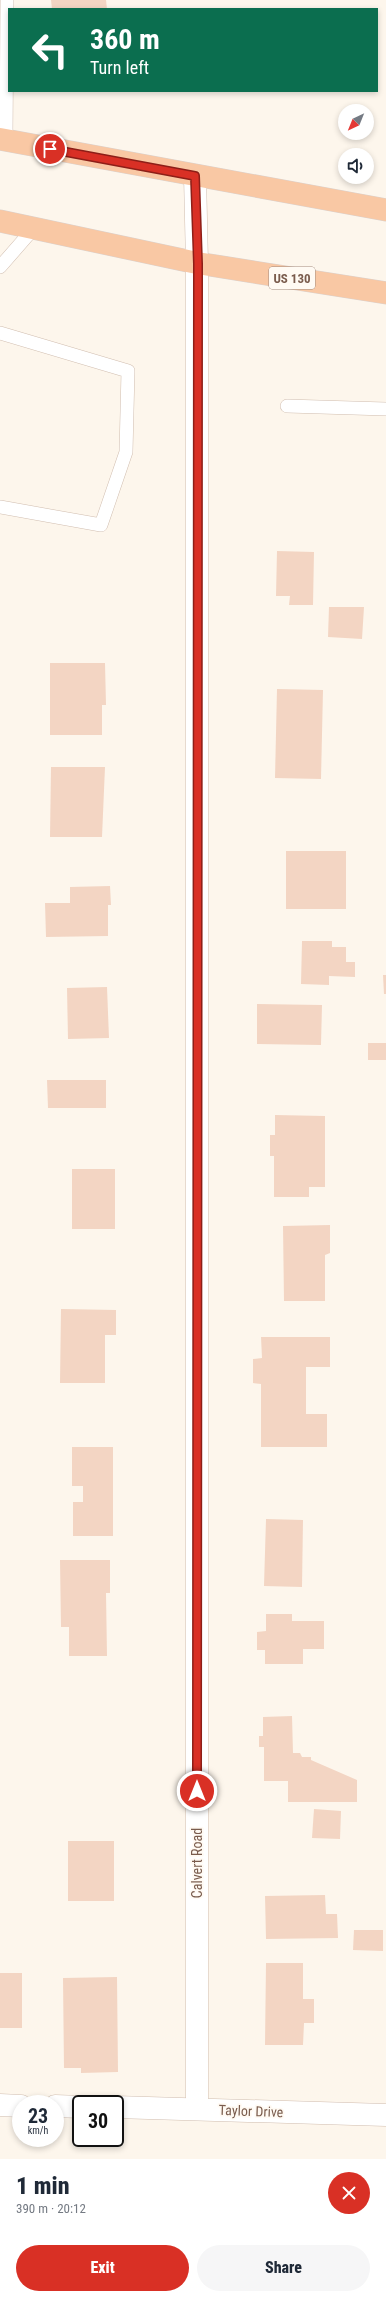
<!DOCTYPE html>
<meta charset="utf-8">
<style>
:root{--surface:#fff;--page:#f6f6f7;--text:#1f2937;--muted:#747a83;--accent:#d93025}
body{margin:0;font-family:"Roboto Condensed",sans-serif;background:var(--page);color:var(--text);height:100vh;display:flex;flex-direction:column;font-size:15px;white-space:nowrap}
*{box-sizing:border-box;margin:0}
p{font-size:13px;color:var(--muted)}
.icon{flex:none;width:22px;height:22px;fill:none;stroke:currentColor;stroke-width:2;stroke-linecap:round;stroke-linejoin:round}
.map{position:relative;height:2159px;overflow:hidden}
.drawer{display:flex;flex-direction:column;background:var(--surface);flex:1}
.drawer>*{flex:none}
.guide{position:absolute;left:8px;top:8px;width:370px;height:84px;border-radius:0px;box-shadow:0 2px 6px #0003;background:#0b6e4f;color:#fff;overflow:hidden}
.needle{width:26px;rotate:223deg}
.controls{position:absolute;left:338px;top:104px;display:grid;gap:8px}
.controls a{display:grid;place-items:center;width:36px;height:36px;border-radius:50%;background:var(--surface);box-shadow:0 2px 6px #0003;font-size:20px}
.speed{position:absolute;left:12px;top:2095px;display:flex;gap:8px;font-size:20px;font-weight:700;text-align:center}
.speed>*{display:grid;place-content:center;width:52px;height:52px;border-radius:50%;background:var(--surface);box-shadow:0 2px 6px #0003;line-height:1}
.speed small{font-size:10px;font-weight:400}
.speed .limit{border:2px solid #111;border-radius:6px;background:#fff;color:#111}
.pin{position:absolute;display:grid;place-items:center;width:34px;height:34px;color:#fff;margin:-17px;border:2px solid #fff;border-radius:50%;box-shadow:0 1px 4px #0007}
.me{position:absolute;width:44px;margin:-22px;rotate:0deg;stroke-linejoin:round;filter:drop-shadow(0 0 3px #0008)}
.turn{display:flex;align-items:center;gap:14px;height:84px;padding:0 16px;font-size:18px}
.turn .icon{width:52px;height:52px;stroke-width:2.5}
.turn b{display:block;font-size:28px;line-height:34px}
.round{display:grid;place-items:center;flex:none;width:42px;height:42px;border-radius:21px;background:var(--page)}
.headline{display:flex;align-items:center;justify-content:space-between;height:68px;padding:0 16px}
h1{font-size:24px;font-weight:800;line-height:30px}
.button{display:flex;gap:8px;margin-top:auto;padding:8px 16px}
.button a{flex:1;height:46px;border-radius:24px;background:var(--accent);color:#fff;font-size:16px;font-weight:800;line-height:46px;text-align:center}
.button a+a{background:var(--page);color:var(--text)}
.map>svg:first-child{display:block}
.building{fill:#f3d5c3}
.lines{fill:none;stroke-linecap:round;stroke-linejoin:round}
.service-casing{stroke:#d1beb0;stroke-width:14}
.minor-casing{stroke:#d1beb0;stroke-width:23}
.trunk-casing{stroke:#dad1cd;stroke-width:23}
.service{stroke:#fff;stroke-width:13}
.minor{stroke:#fff;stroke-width:22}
.trunk{stroke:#f9c8a4;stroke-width:22}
.route-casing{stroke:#8d1f18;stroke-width:10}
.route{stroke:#d93025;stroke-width:7}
.labels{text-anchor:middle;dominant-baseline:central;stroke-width:3.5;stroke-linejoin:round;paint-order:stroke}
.shield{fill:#fffaf3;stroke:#a28b7f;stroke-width:1}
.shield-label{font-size:13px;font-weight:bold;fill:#7a5c4d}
.street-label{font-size:14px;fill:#7a5c4d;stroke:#fffaf3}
</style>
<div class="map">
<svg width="386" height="2159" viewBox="0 0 386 2159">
<rect width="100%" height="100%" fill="#fdf6ec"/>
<g class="building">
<polygon points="51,0 106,0 107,9 52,9"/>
<polygon points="277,551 314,552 313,605 289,605 290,596 276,596"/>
<polygon points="329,607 364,607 362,639 328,637"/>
<polygon points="50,663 105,663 106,705 102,705 102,735 50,735"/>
<polygon points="277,689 323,690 321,779 275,778"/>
<polygon points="51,767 105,767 102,837 50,837"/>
<rect x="286" y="851" width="60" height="58"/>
<polygon points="110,886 111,905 108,905 108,936 46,937 45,903 70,903 70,887"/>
<polygon points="302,941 332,941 332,947 346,947 346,962 355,962 355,977 329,976 329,985 301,984"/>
<polygon points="383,975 386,975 386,994 384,994"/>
<polygon points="107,987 109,1038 68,1039 67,988"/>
<polygon points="257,1004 322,1005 321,1045 257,1044"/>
<rect x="368" y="1043" width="18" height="17"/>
<polygon points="47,1080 106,1080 106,1108 48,1108"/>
<polygon points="275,1115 325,1116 325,1187 309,1187 309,1197 274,1197 274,1156 270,1156 270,1135 275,1135"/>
<rect x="72" y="1169" width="43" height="60"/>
<polygon points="330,1225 330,1253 325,1255 325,1301 284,1301 283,1226"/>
<polygon points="61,1309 116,1310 116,1335 105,1335 105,1383 60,1383"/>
<polygon points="261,1337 330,1337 330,1367 306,1367 306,1414 327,1414 327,1447 261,1447 261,1384 253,1383 253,1359 262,1358"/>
<polygon points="72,1447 113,1447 113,1536 73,1536 73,1502 83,1502 83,1486 72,1486"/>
<polygon points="266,1519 303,1520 302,1587 264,1586"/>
<polygon points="60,1560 110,1560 110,1593 106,1593 107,1656 69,1656 69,1627 61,1627"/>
<polygon points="266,1614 292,1614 292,1621 324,1621 324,1649 303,1649 303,1664 265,1664 265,1650 257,1650 257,1632 266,1631"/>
<polygon points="292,1716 293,1753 300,1753 302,1757 311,1757 311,1760 357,1780 357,1802 288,1802 288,1781 264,1781 264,1747 259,1747 259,1736 263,1736 263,1717"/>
<polygon points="314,1809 341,1811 340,1839 312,1838"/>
<rect x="68" y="1841" width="46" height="60"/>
<polygon points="325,1895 326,1914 337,1914 338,1938 266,1939 265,1896"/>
<polygon points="354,1930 383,1930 383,1951 353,1950"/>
<polygon points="266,1963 303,1963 303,1999 314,1999 314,2023 304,2023 303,2045 265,2045"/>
<rect x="0" y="1973" width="22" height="55"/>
<polygon points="117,1977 118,2072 81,2073 81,2068 64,2068 63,1978"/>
</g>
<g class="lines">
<defs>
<g id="service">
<polyline points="6,140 7,0"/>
<polyline points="0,267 34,228"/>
<polyline points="0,333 128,371 126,452 101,525 0,507"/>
<polyline points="287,406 386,409"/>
</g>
<g id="minor">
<polyline points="195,176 197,263 197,2109"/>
<polyline points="0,2105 21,2106"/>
<polyline points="55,2106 81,2107"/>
<polyline points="115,2107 386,2115"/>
</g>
<g id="trunk">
<polyline points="0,139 386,210"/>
<polyline points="0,221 197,263 386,293"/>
</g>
</defs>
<use href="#service" class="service-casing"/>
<use href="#minor" class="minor-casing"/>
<use href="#trunk" class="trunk-casing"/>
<use href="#service" class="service"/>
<use href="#minor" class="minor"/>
<use href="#trunk" class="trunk"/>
</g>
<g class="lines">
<defs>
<polyline id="route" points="50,149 195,176 198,264 197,1791"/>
</defs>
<use href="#route" class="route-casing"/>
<use href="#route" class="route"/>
</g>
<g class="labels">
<rect class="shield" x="269" y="267" width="46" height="22" rx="3"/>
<g class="shield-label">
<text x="292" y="278">US 130</text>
</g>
<g class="street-label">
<text transform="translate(197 1863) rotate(-90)">Calvert Road</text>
<text transform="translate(251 2111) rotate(2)">Taylor Drive</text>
</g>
</g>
</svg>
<div class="controls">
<a><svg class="needle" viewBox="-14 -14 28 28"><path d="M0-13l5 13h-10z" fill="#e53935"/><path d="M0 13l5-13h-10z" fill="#747a83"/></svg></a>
<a><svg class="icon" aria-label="sound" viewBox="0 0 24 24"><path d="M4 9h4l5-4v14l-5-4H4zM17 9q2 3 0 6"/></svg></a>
</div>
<div class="speed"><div>23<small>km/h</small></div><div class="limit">30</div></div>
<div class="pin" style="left:50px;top:149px;background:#d93025"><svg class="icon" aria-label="arrive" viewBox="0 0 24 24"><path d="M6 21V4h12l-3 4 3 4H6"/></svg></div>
<svg class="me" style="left:197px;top:1791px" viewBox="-20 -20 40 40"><circle r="17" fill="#d93025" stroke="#fff" stroke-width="3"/><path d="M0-11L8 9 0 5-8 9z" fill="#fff"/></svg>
<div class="guide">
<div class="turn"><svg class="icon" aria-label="left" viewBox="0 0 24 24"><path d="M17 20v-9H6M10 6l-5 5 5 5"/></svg><div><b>360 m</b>Turn left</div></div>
</div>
</div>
<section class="drawer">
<div class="headline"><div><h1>1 min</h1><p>390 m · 20:12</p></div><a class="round" style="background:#d93025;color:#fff"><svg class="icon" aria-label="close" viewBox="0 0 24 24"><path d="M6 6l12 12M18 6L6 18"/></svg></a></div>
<div class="button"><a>Exit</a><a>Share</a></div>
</section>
